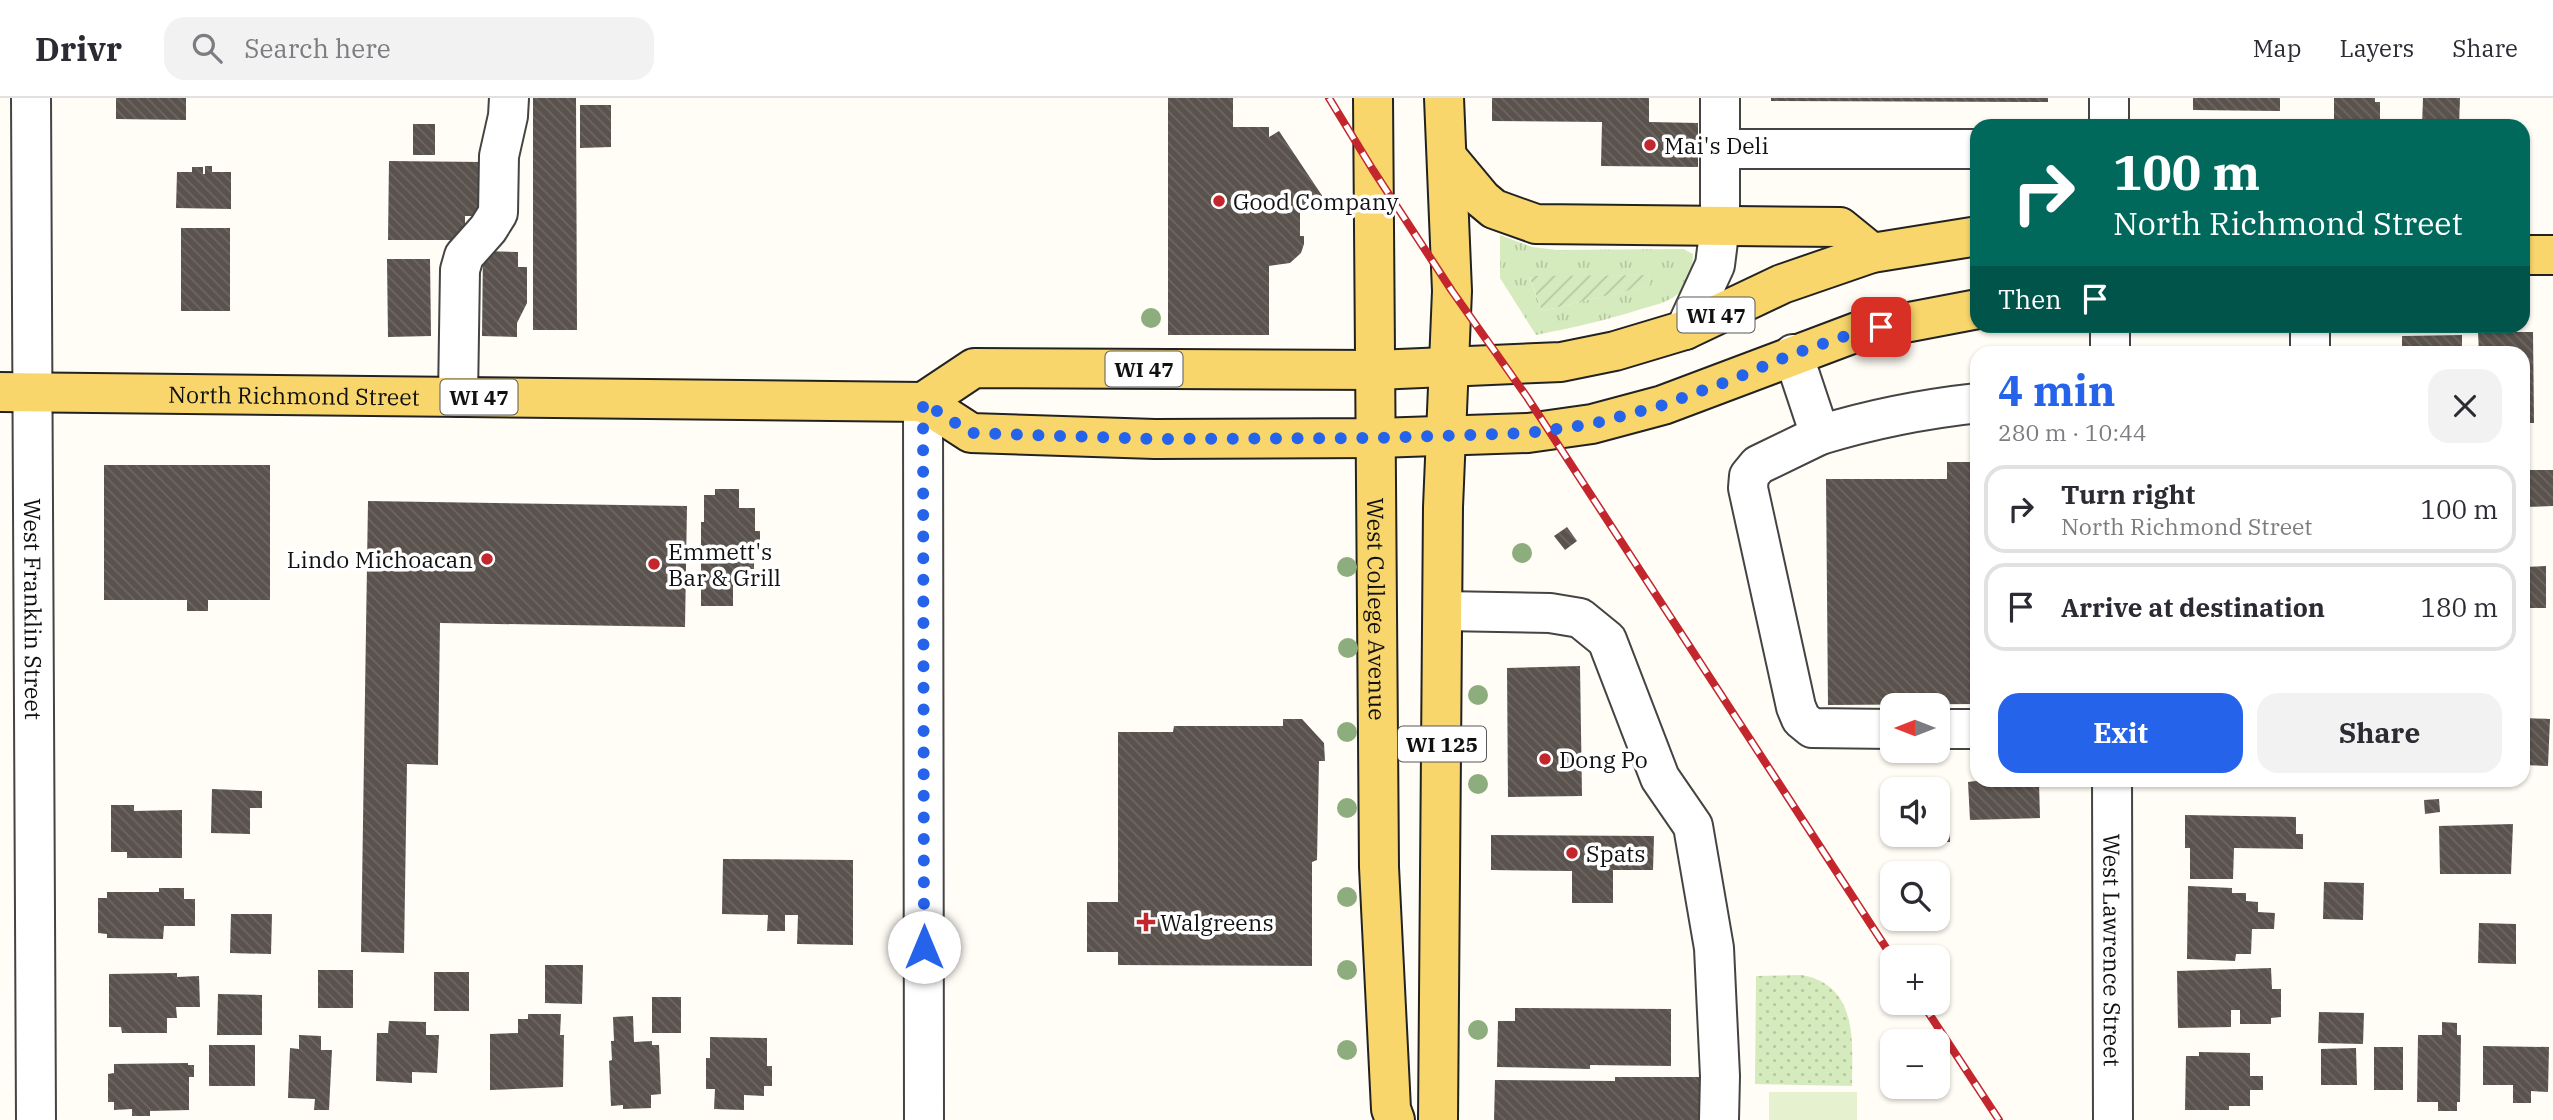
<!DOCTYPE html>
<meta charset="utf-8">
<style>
:root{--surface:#fff;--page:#f2f2f3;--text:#2b2b33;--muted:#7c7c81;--line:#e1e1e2;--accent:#2563eb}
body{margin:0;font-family:"IBM Plex Serif",serif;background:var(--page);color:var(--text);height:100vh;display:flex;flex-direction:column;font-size:26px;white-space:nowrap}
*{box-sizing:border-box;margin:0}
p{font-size:23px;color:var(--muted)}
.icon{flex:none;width:38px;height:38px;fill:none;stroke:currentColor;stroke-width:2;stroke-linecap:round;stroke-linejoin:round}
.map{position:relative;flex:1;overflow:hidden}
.sheet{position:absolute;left:1970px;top:248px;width:560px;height:441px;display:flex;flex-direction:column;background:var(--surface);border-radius:21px;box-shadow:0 2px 5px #0004}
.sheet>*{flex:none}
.top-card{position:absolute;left:1970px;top:21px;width:560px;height:214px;border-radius:21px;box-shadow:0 2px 5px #0004;background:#00695c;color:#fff;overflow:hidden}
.needle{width:46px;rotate:270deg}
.buttons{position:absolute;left:1880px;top:595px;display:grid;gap:14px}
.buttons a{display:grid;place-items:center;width:70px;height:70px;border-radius:14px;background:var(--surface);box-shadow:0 2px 5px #0004;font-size:35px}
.pin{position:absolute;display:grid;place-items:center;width:60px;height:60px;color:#fff;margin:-30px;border-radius:14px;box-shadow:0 4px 10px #0006}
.me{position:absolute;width:77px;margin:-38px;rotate:0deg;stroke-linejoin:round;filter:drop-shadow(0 0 5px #0008)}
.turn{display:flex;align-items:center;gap:24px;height:147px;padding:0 28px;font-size:32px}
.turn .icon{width:91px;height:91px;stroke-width:2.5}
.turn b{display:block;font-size:49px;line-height:60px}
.then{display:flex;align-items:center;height:66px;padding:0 28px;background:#0003;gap:14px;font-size:26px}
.round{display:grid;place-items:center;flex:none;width:74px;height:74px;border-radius:21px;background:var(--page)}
.overview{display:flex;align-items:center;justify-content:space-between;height:119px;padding:0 28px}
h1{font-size:42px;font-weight:800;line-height:52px;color:var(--accent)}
.action{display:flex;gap:14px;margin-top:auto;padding:14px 28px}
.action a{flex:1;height:80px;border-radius:21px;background:var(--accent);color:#fff;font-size:28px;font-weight:800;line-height:80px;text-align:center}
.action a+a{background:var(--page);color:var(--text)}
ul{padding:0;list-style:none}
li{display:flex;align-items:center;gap:21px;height:88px;margin:0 14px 10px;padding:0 14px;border:4px solid var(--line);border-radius:21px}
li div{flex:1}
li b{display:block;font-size:26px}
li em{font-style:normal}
header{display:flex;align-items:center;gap:42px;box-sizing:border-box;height:98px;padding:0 35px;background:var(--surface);border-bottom:2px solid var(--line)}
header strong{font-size:33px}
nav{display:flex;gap:38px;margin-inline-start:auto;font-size:24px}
.search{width:490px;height:63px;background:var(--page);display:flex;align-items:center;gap:18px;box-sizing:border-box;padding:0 24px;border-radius:21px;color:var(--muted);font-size:26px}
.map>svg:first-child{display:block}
.grass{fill:url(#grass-tufts);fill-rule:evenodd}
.park{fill:url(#park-dots)}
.garden{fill:url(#garden-furrows)}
.pitch{fill:#e6f2cf}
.building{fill:url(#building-back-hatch)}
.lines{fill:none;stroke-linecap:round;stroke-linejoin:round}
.minor-casing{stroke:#444;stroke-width:42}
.major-casing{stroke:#222;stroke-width:42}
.minor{stroke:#fff;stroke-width:38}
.major{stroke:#f9d66b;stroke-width:38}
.rail-casing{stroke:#c4262e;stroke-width:8}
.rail{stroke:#fff;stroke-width:5;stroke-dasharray:16;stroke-linecap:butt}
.tree{fill:#8dad7f}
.route{stroke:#2563eb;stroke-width:12;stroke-dasharray:0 21.6}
.poi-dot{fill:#c4262e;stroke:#fff;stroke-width:2.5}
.labels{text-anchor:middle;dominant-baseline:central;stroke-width:7;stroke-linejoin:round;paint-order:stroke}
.shield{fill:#fff;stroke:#585858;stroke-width:2}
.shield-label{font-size:21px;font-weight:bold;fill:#111}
.poi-label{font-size:23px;fill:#111;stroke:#fff;text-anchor:start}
.street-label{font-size:23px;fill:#111;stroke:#fff}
</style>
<header>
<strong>Drivr</strong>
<div class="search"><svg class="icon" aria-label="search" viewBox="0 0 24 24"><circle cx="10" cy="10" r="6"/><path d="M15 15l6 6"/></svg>Search here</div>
<nav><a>Map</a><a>Layers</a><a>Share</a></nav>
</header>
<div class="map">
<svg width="2553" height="1022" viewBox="0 0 2553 1022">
<defs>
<pattern id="grass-tufts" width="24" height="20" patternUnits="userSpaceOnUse" patternTransform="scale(1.75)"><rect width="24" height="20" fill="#d5ebbd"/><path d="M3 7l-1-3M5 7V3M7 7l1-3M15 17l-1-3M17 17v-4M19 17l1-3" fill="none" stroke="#b6c8a1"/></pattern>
<pattern id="park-dots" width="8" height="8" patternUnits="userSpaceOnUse" patternTransform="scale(1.75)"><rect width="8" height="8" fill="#d5ebbd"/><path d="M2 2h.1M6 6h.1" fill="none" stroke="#b6c8a1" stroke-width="1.8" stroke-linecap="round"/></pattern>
<pattern id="garden-furrows" width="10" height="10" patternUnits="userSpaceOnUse" patternTransform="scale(1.75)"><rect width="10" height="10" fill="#d5ebbd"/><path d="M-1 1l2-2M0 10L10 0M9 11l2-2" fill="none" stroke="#b6c8a1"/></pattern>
<pattern id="building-back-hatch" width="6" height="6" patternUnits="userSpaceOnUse" patternTransform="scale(1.75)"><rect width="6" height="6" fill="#5a524d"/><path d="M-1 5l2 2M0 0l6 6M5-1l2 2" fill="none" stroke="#6d6662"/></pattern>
</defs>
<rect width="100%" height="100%" fill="#fffdf5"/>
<path class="grass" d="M1500 137 1532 149 1557 152 1683 151 1693 156C1693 170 1690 187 1678 196 1667 205 1651 208 1638 212 1604 223 1570 230 1536 237L1500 180ZM1648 177 1650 187 1542 213 1529 179Z"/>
<path class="park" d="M1802 877C1859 888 1852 944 1852 988L1755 986 1756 878Z"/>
<polygon class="garden" points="1648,177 1651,187 1542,213 1529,178"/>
<rect class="pitch" x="1769" y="994" width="88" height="28"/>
<g class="building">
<polygon points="116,0 186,0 186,22 116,21"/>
<polygon points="533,0 576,0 577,232 533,232"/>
<polygon points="1168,0 1233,0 1233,29 1269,29 1269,39 1279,33 1323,99 1300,115 1300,138 1304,138 1304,146 1301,155 1290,165 1269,168 1269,237 1168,237"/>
<polygon points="1492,0 1649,0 1649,24 1698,25 1698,69 1601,68 1602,24 1492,23"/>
<polygon points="1771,0 2048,0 2048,4 1771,3"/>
<polygon points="2193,0 2280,0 2280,13 2193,12"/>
<polygon points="2334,0 2375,0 2375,4 2380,4 2380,28 2334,28"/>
<polygon points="2423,0 2460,0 2459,28 2422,28"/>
<polygon points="580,7 611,7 611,49 580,50"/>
<rect x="413" y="26" width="22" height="31"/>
<polygon points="389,63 483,64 483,118 465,118 465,142 388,142"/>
<polygon points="205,68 212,68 212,74 231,74 231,111 176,110 177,74 192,74 192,69 203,69 203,76 205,76"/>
<rect x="181" y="130" width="49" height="83"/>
<polygon points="483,153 518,154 518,169 527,169 527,205 517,225 517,239 482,238"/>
<polygon points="387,161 430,161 431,238 388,239"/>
<polygon points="2478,234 2533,234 2534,325 2524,325 2524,256 2479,256"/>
<polygon points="2462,237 2462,256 2402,256 2402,238"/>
<polygon points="1947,364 1978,364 1978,606 1828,607 1826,381 1947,381"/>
<polygon points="104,367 270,367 270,502 208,502 208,513 187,513 187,502 104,502"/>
<polygon points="2524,372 2553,372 2553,408 2525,409"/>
<polygon points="715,391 739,391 739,410 755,410 755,433 760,433 760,451 754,451 754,471 748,471 748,476 733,476 733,508 701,508 701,424 704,424 704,397 715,397"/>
<polygon points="368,403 687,408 685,529 440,525 438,667 407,666 404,855 361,854"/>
<polygon points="1567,429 1577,443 1565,452 1554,438"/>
<polygon points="2546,468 2546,510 2524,510 2524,469"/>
<polygon points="1580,568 1582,698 1508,699 1507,570"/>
<polygon points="2524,620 2550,621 2548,668 2524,667"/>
<polygon points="1283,621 1302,621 1324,645 1325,663 1319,663 1317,762 1312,764 1312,868 1118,867 1118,854 1087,854 1087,804 1118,804 1118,634 1173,634 1174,628 1283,628"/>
<polygon points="1983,682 2026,682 2026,685 2039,685 2040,720 1970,722 1968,684"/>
<polygon points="2197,682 2267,682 2266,689 2197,687"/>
<polygon points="212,691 262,693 262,710 250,710 250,736 211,735"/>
<polygon points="2439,701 2440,714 2425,716 2424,702"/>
<polygon points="111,707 134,707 134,713 182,712 182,760 127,760 127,754 111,754"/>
<polygon points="1937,711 1950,711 1950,744 1915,744 1915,737 1937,737"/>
<polygon points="2185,717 2296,719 2296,736 2303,736 2303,751 2234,750 2233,781 2190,781 2190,750 2185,750"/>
<polygon points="2513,726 2511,776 2440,776 2439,728"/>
<polygon points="1491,737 1654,738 1653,772 1613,772 1613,805 1572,805 1572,773 1491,772"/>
<polygon points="723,761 853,762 853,847 797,846 798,817 785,817 785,833 767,833 768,817 722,816"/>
<polygon points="2324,784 2364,785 2363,822 2323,821"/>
<polygon points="2188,788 2232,790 2232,795 2246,795 2246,803 2258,804 2258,814 2275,815 2274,831 2252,831 2251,856 2236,856 2235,863 2187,861"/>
<polygon points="159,790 184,790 184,801 195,801 195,828 164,828 163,841 107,840 107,836 98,835 98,800 107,800 107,794 159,794"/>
<polygon points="231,816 272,816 271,856 230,855"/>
<polygon points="2479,825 2516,826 2516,866 2478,865"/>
<polygon points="545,867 583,867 582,906 545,905"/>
<polygon points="2271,870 2272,891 2281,891 2281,919 2271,920 2271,926 2240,926 2240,912 2231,912 2231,929 2178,930 2177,873"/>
<rect x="318" y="872" width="35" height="38"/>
<rect x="434" y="874" width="35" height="39"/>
<polygon points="177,875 177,879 199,878 200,909 176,909 177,920 167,920 167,935 122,935 121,929 109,929 109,876"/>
<polygon points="218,896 262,897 262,937 217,937"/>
<rect x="652" y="899" width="29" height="36"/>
<polygon points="1515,910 1671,911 1671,968 1590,967 1590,971 1497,969 1498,923 1515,923"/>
<polygon points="2319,914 2364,915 2363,946 2318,945"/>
<polygon points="528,916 561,916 560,937 564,937 563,989 490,992 490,936 518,935 518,921 528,921"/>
<polygon points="633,918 634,944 652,943 652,947 659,947 661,996 651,997 651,1010 623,1011 623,1007 611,1008 609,963 612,962 611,943 614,943 613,919"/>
<polygon points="389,923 426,924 426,937 439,937 437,975 412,974 412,985 376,983 377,935 388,935"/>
<polygon points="2442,924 2457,925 2457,937 2461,937 2460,1004 2457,1004 2457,1013 2438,1013 2438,1004 2417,1004 2418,937 2442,937"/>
<polygon points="299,937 321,938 321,952 332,952 329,1012 314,1012 315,1001 288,1000 290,950 299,951"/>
<polygon points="710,939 767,940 767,968 772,968 772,988 764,988 764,998 744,997 744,1012 714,1011 715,991 706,991 706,960 710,960"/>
<rect x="209" y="947" width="46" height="41"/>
<polygon points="2483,948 2549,949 2548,994 2531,993 2531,1005 2513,1005 2513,987 2483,987"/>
<rect x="2374" y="949" width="29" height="43"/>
<polygon points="2356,950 2357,987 2321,987 2321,951"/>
<polygon points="2199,954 2250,955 2250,978 2263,978 2263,992 2250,992 2250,1008 2229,1008 2229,1012 2185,1012 2186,958 2199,958"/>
<polygon points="188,965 188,967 194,967 194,979 189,979 189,1012 150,1013 150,1018 132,1018 132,1011 114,1012 114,1004 108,1004 108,976 114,975 114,966"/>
<polygon points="1615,979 1700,979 1700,1022 1494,1022 1495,982 1615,983"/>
</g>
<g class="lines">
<defs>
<g id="minor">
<path id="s1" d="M31 0 36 1022"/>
<polyline points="2109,28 2109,0"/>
<polyline points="1719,51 1978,51"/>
<polyline points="2110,228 2110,256"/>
<polyline points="1685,232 1715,167 1720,127 1720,0"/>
<path d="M1793 256 1820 337C1872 321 1923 311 1978 305"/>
<polyline points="2310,256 2310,228"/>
<polyline points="458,299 460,172 464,158 488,131 498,115 499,58 508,18 509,0"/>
<polyline points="923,304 924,1022"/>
<polyline points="1820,337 1758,367 1749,378 1748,390 1796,609 1801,621 1812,630 1892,631"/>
<polyline points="1443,513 1550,515 1580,520 1607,542 1660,680 1693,728 1714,850 1720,978 1719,1022"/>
<polyline points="1937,631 1978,631"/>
<path id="s2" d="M2112 682 2113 1022"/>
</g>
<g id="major">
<path id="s3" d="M1373 0 1379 769 1391 1011 1395 1022"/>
<polyline points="1447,59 1482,101 1494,111 1536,126 1840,129 1872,155"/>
<polyline points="2524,157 2553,157"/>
<path id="s4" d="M0 294 923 304 971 335 1155 341 1377 340 1528 335 1592 326 1663 307 1857 234 1978 211"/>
<polyline points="923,304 974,270 1376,272 1561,264 1615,253 1685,232 1782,186 1872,155 1978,138"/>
<polyline points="1438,1022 1443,409 1452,193 1444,0"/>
</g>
</defs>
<use href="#minor" class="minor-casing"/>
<use href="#major" class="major-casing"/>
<use href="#minor" class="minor"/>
<use href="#major" class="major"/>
<defs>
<g id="rail">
<polyline points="1329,0 1373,72 1452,193 1527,299 1892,859"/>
<polyline points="1922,905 1999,1022"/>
</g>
</defs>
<use href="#rail" class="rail-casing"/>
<use href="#rail" class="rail"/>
</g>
<g class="tree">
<circle cx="1151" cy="220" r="10"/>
<circle cx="1522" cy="455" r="10"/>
<circle cx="1347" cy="469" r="10"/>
<circle cx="1348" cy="550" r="10"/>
<circle cx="1478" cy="597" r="10"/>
<circle cx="1347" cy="634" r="10"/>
<circle cx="1478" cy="686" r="10"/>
<circle cx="1347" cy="710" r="10"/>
<circle cx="1347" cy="799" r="10"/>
<circle cx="1347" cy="872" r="10"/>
<circle cx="1478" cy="932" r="10"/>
<circle cx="1347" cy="952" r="10"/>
</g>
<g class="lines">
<polyline class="route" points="924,849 923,304 971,335 1155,341 1377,340 1528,335 1592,326 1663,307 1731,282 1793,256 1857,234 1881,229"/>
</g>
<g class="poi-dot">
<circle cx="1650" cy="47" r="7"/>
<circle cx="1219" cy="103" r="7"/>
<circle cx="487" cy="461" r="7"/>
<circle cx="654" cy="466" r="7"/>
<circle cx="1545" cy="661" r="7"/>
<circle cx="1572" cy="755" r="7"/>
<path d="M1142.5 813.5h7v7h7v7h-7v7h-7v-7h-7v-7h7z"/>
</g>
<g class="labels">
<g class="shield">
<rect x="1677.5" y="199.5" width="77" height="35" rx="5"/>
<rect x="1105.5" y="253.5" width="77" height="35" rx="5"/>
<rect x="440.5" y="281.5" width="77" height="35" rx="5"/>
<rect x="1398" y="628.5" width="88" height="35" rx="5"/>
</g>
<g class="shield-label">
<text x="1716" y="217">WI 47</text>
<text x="1144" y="271">WI 47</text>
<text x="479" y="299">WI 47</text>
<text x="1442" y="646">WI 125</text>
</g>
<g class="poi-label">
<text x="1664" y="47">Mai's Deli</text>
<text x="1233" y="103">Good Company</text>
<text x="668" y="453">Emmett's<tspan x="668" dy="26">Bar &amp; Grill</tspan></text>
<text x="473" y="461" text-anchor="end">Lindo Michoacan</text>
<text x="1559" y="661">Dong Po</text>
<text x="1586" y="755">Spats</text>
<text x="1160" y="824">Walgreens</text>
</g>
<g class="street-label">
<text stroke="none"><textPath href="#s4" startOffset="294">North Richmond Street</textPath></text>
<text stroke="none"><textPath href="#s1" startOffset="511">West Franklin Street</textPath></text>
<text stroke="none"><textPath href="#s3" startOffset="511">West College Avenue</textPath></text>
<text stroke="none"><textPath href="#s2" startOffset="170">West Lawrence Street</textPath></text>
</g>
</g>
</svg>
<div class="buttons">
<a><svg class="needle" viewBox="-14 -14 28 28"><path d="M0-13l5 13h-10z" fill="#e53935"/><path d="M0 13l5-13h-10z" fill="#7c7c81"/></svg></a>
<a><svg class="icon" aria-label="sound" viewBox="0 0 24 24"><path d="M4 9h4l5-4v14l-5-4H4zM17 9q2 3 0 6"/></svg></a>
<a><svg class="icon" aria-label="search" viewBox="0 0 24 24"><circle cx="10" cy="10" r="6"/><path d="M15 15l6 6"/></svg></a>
<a>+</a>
<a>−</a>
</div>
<div class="pin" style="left:1881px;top:229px;background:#d93025"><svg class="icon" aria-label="arrive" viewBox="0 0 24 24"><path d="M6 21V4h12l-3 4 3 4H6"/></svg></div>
<svg class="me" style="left:924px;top:849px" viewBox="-20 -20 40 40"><circle r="19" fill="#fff"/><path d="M0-13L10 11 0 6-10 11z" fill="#2563eb"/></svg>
<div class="top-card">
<div class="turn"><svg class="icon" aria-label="right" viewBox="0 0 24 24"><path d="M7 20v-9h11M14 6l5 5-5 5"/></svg><div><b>100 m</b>North Richmond Street</div></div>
<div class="then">Then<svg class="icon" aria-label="arrive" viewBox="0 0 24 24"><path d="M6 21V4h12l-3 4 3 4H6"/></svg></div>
</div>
<section class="sheet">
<div class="overview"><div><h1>4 min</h1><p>280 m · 10:44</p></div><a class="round"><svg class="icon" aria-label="close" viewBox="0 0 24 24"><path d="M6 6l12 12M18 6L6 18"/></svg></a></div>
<ul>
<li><svg class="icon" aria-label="right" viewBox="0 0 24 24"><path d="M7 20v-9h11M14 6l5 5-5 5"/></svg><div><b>Turn right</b><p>North Richmond Street</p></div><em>100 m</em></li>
<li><svg class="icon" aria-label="arrive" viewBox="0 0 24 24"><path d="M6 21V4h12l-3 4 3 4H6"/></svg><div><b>Arrive at destination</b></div><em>180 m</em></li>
</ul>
<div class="action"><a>Exit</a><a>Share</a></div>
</section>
</div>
